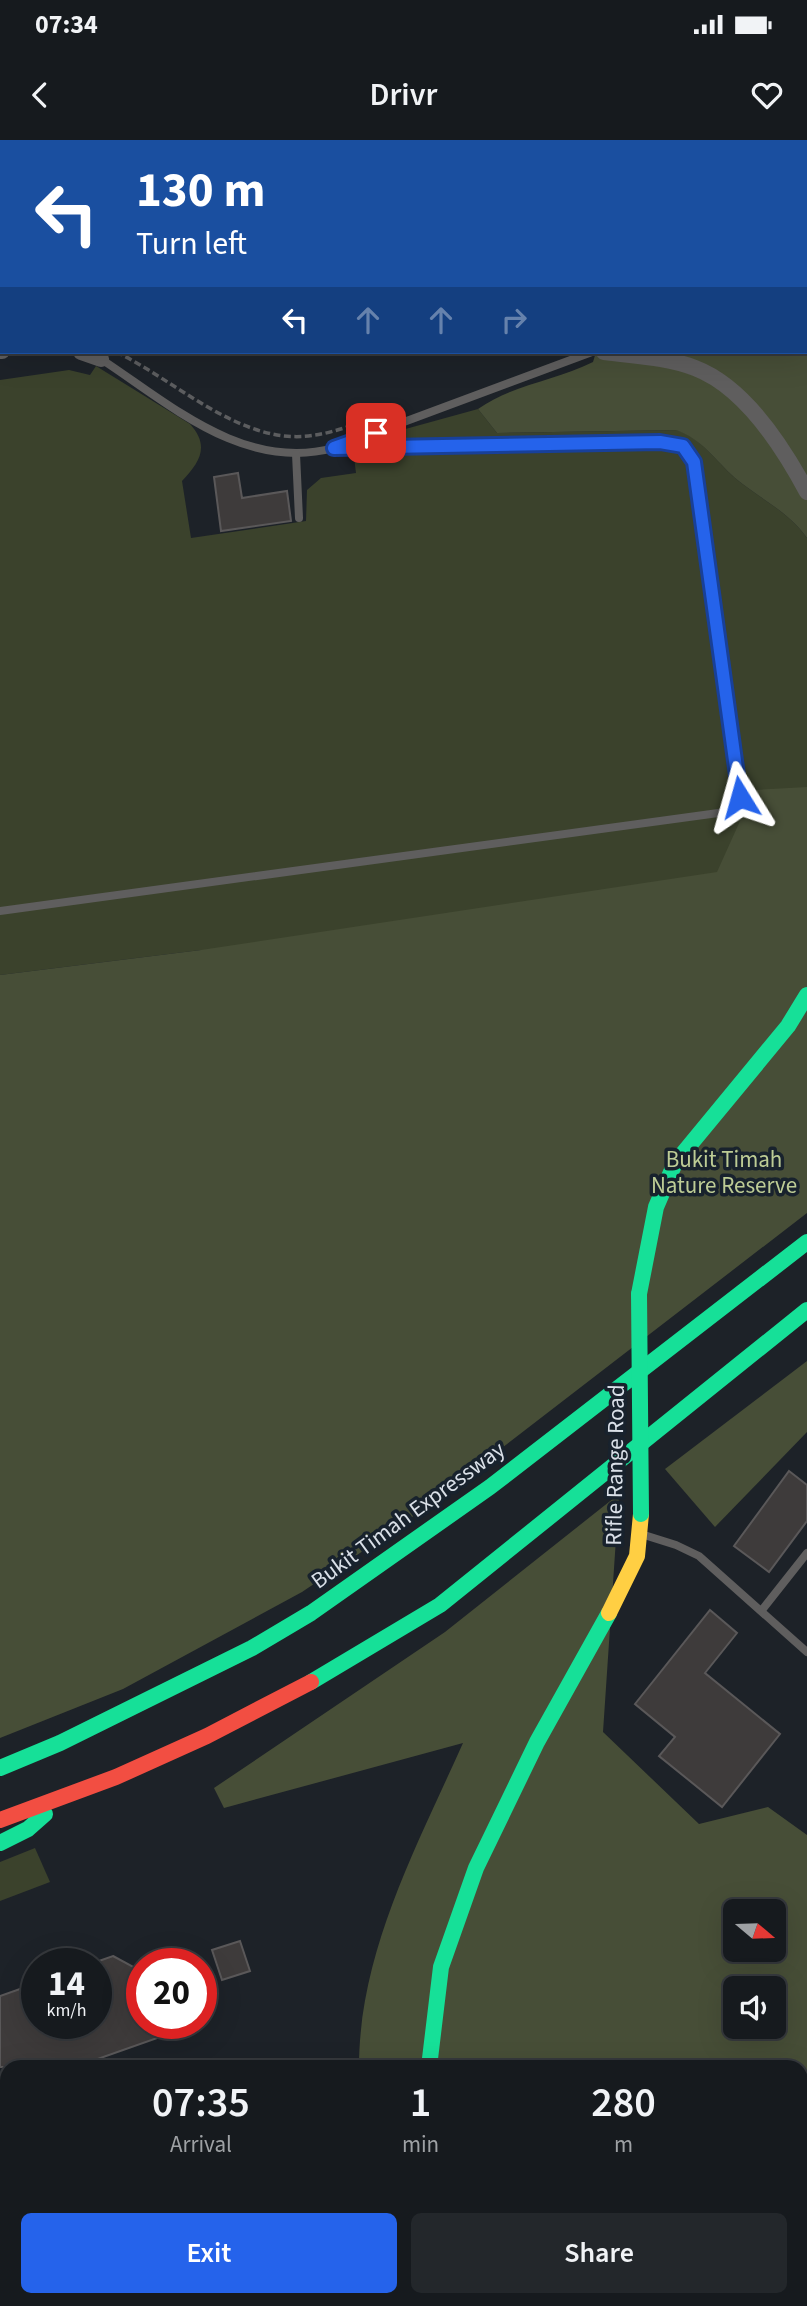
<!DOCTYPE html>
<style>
:root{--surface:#161a1e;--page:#23272b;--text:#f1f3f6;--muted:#9ea1a4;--line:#35383c;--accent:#2563eb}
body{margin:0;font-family:"Source Sans 3",sans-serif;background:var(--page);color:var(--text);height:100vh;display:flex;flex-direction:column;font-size:26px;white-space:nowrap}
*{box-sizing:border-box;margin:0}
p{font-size:23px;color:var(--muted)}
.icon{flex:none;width:38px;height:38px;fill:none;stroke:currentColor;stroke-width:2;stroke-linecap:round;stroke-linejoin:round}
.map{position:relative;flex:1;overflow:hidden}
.details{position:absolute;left:0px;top:1920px;width:808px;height:247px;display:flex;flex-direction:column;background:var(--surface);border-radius:21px 21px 0 0;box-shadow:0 7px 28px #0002,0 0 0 2px var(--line)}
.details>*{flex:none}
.hud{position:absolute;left:0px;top:0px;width:808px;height:214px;box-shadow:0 7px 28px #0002,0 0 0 2px var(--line);background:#1a4fa0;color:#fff;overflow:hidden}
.needle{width:46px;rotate:109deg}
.buttons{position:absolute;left:723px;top:1759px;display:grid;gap:14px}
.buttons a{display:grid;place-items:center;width:63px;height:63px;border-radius:10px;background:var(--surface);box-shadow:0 7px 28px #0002,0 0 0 2px var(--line);font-size:35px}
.speed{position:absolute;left:21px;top:1808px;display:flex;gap:14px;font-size:35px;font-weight:700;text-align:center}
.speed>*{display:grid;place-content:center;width:91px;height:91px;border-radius:50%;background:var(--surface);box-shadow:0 7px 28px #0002,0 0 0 2px var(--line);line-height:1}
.speed small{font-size:18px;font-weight:400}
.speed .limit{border:10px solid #d22;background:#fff;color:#111}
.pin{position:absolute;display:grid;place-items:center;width:60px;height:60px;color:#fff;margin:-30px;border-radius:14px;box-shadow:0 4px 10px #0006}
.me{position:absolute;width:77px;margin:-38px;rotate:352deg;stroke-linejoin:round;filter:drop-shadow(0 0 5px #0008)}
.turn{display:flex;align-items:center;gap:24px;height:147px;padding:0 21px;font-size:32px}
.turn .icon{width:91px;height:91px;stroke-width:2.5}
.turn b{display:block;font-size:49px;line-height:60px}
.lanes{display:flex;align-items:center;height:66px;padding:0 21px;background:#0003;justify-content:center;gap:35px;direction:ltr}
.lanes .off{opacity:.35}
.eta{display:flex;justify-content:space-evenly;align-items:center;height:119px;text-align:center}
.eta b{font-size:42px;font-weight:600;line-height:49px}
.action{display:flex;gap:14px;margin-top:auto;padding:14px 21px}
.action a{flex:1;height:80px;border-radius:10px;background:var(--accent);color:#fff;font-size:28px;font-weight:600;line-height:80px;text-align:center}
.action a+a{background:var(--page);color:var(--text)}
.status{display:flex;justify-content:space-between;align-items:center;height:49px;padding:0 35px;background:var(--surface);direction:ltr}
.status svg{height:19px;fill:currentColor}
header{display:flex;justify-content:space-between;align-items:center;height:91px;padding:0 21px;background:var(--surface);font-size:32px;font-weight:600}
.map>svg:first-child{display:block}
.green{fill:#3b422c}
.forest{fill:#474e37;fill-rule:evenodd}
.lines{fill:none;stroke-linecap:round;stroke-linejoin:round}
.stream{stroke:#253e50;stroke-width:5}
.building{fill:#3e3b3b;stroke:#5a5859;stroke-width:2}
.path{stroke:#5c5d5f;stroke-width:3.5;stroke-dasharray:7 3.5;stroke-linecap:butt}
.lane{stroke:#5f5e5e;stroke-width:8}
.street{stroke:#5f5e5e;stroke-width:16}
.fast{stroke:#16e098;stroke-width:16}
.slow{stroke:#ffcf43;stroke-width:16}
.jam{stroke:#f24e42;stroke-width:16}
.fast-bridge{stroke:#16e098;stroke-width:16}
.route-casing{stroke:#184099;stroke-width:18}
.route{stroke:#2563eb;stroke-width:12}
.labels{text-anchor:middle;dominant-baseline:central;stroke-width:7;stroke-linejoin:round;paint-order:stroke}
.park-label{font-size:23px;fill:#bdcc95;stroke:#18222d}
.street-label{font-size:23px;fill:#dae0e8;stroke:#18222d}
</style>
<div class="status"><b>07:34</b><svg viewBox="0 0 49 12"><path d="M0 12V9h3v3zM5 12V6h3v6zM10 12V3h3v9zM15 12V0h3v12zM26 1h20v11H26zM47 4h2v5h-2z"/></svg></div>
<header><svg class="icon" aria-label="back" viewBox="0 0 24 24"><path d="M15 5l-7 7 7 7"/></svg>Drivr<svg class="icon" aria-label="heart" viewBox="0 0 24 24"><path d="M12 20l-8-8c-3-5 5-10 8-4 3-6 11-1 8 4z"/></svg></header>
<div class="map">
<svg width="807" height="2166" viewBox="0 0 807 2166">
<rect width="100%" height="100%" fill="#1d2228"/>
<g class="green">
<path d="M96 226 190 284C210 306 200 322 182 341L191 398 306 381 307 350 321 338 356 333 354 317 381 316 380 296 478 269 497 293 677 290C703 300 715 320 735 338 760 359 788 371 807 398V1073L201 810 0 835V240L69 230 90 235Z"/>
<polygon points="35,1708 50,1742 0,1761 0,1722"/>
</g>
<g class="forest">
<polygon points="0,0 807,0 807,111 807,2 2,2 0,203"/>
<path d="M807 157V398C788 371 760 359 735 338 715 320 703 300 676 290L497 293 478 269C514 244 555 241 593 222L596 212H807Z"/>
<polygon points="807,647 807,1073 403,1384 302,1452 123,1549 0,1598 0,835 201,810 717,732 754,650"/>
<polygon points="807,1221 807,1292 715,1387 665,1329"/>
<path d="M619 1354 603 1592 699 1684 768 1667 807 1695V2166H351V2160H802V1927H359C359 1812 417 1706 463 1603L224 1668 214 1648 445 1492ZM735 1771H774V1810H735ZM735 1848H774V1886H735Z"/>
<polygon points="0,2137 7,2138 7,2160 103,2160 133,2166 0,2166"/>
</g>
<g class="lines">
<polyline class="stream" points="0,93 2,93"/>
</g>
<g class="building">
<polygon points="238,333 242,358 287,351 291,381 221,391 214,337"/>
<polygon points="789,1331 807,1345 807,1381 769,1432 734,1406"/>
<polygon points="710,1470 737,1493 705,1533 780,1594 722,1667 659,1616 675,1597 635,1564"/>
<polygon points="240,1801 250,1831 222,1840 212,1810"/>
<polygon points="113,1816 135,1828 142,1825 142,1883 194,1885 75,1927 0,1927 0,1856 37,1843 37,1883 96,1883 96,1822"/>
</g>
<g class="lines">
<g class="path">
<polyline points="288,0 290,2"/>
<path d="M116 212C176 240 243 308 315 295 337 292 360 282 382 275"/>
</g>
<g class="lane">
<path d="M101 219C171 265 244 332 334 308L592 212"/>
<polyline points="296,314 299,378"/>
<polyline points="0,771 733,671 740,657 694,322 683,306 660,302 334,308"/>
<polyline points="641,1394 676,1405 699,1416 807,1512"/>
<polyline points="762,1470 807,1413"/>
<polyline points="387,2160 410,2163"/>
</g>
<g class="street">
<polyline points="384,0 386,2"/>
<polyline points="0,211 2,211"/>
<polyline points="81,212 101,219"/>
<path d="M604 212C635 216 667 217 695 228 745 247 783 307 807 352"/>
<polyline points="410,2166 411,2160"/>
</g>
<g class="fast">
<polyline points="639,1154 656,1067 675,1023 788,886 807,855"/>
<polyline points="311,1542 440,1465 807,1170"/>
<polyline points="0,1628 60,1603 252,1508 311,1473 490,1347 807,1102"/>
<polyline points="0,1703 28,1689 45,1674"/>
<polyline points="429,1927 441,1827 476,1728 537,1602 609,1473"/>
</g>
<polyline class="slow" points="609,1473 637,1416 641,1374"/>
<polyline class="jam" points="0,1680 116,1637 207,1596 311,1542"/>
<polyline class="fast-bridge" points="639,1154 641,1374"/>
</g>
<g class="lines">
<defs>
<polyline id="route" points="376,293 334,308 660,302 683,306 694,322 740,657"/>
</defs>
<use href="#route" class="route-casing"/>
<use href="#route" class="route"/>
</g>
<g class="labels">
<g class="park-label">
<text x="724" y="1019">Bukit Timah<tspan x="724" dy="26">Nature Reserve</tspan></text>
</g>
<g class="street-label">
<text transform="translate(615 1325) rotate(-89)">Rifle Range Road</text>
<text transform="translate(408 1375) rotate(-36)">Bukit Timah Expressway</text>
</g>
</g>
</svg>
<div class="buttons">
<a><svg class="needle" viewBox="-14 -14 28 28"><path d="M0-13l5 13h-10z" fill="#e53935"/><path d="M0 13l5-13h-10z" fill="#9ea1a4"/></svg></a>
<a><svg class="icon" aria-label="sound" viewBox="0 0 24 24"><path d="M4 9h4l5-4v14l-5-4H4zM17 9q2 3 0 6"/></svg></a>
</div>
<div class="speed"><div>14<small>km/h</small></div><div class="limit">20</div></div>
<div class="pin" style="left:376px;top:293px;background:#d93025"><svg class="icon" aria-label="arrive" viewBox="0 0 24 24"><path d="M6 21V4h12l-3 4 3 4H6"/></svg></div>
<svg class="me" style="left:740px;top:657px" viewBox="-20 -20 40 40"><path d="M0-17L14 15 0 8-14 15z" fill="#2563eb" stroke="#fff" stroke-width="4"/></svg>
<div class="hud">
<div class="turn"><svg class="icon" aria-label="left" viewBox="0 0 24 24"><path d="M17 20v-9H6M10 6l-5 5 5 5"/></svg><div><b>130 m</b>Turn left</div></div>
<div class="lanes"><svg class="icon" aria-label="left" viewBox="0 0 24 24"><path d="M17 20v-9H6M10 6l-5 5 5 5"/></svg><svg class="icon off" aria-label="ahead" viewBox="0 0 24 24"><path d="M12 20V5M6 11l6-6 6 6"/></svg><svg class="icon off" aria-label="ahead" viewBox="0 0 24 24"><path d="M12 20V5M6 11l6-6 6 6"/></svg><svg class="icon off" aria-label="right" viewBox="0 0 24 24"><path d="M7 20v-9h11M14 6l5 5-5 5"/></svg></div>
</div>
<section class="details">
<div class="eta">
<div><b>07:35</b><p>Arrival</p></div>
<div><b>1</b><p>min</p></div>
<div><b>280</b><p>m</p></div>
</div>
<div class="action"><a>Exit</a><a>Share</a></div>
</section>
</div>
